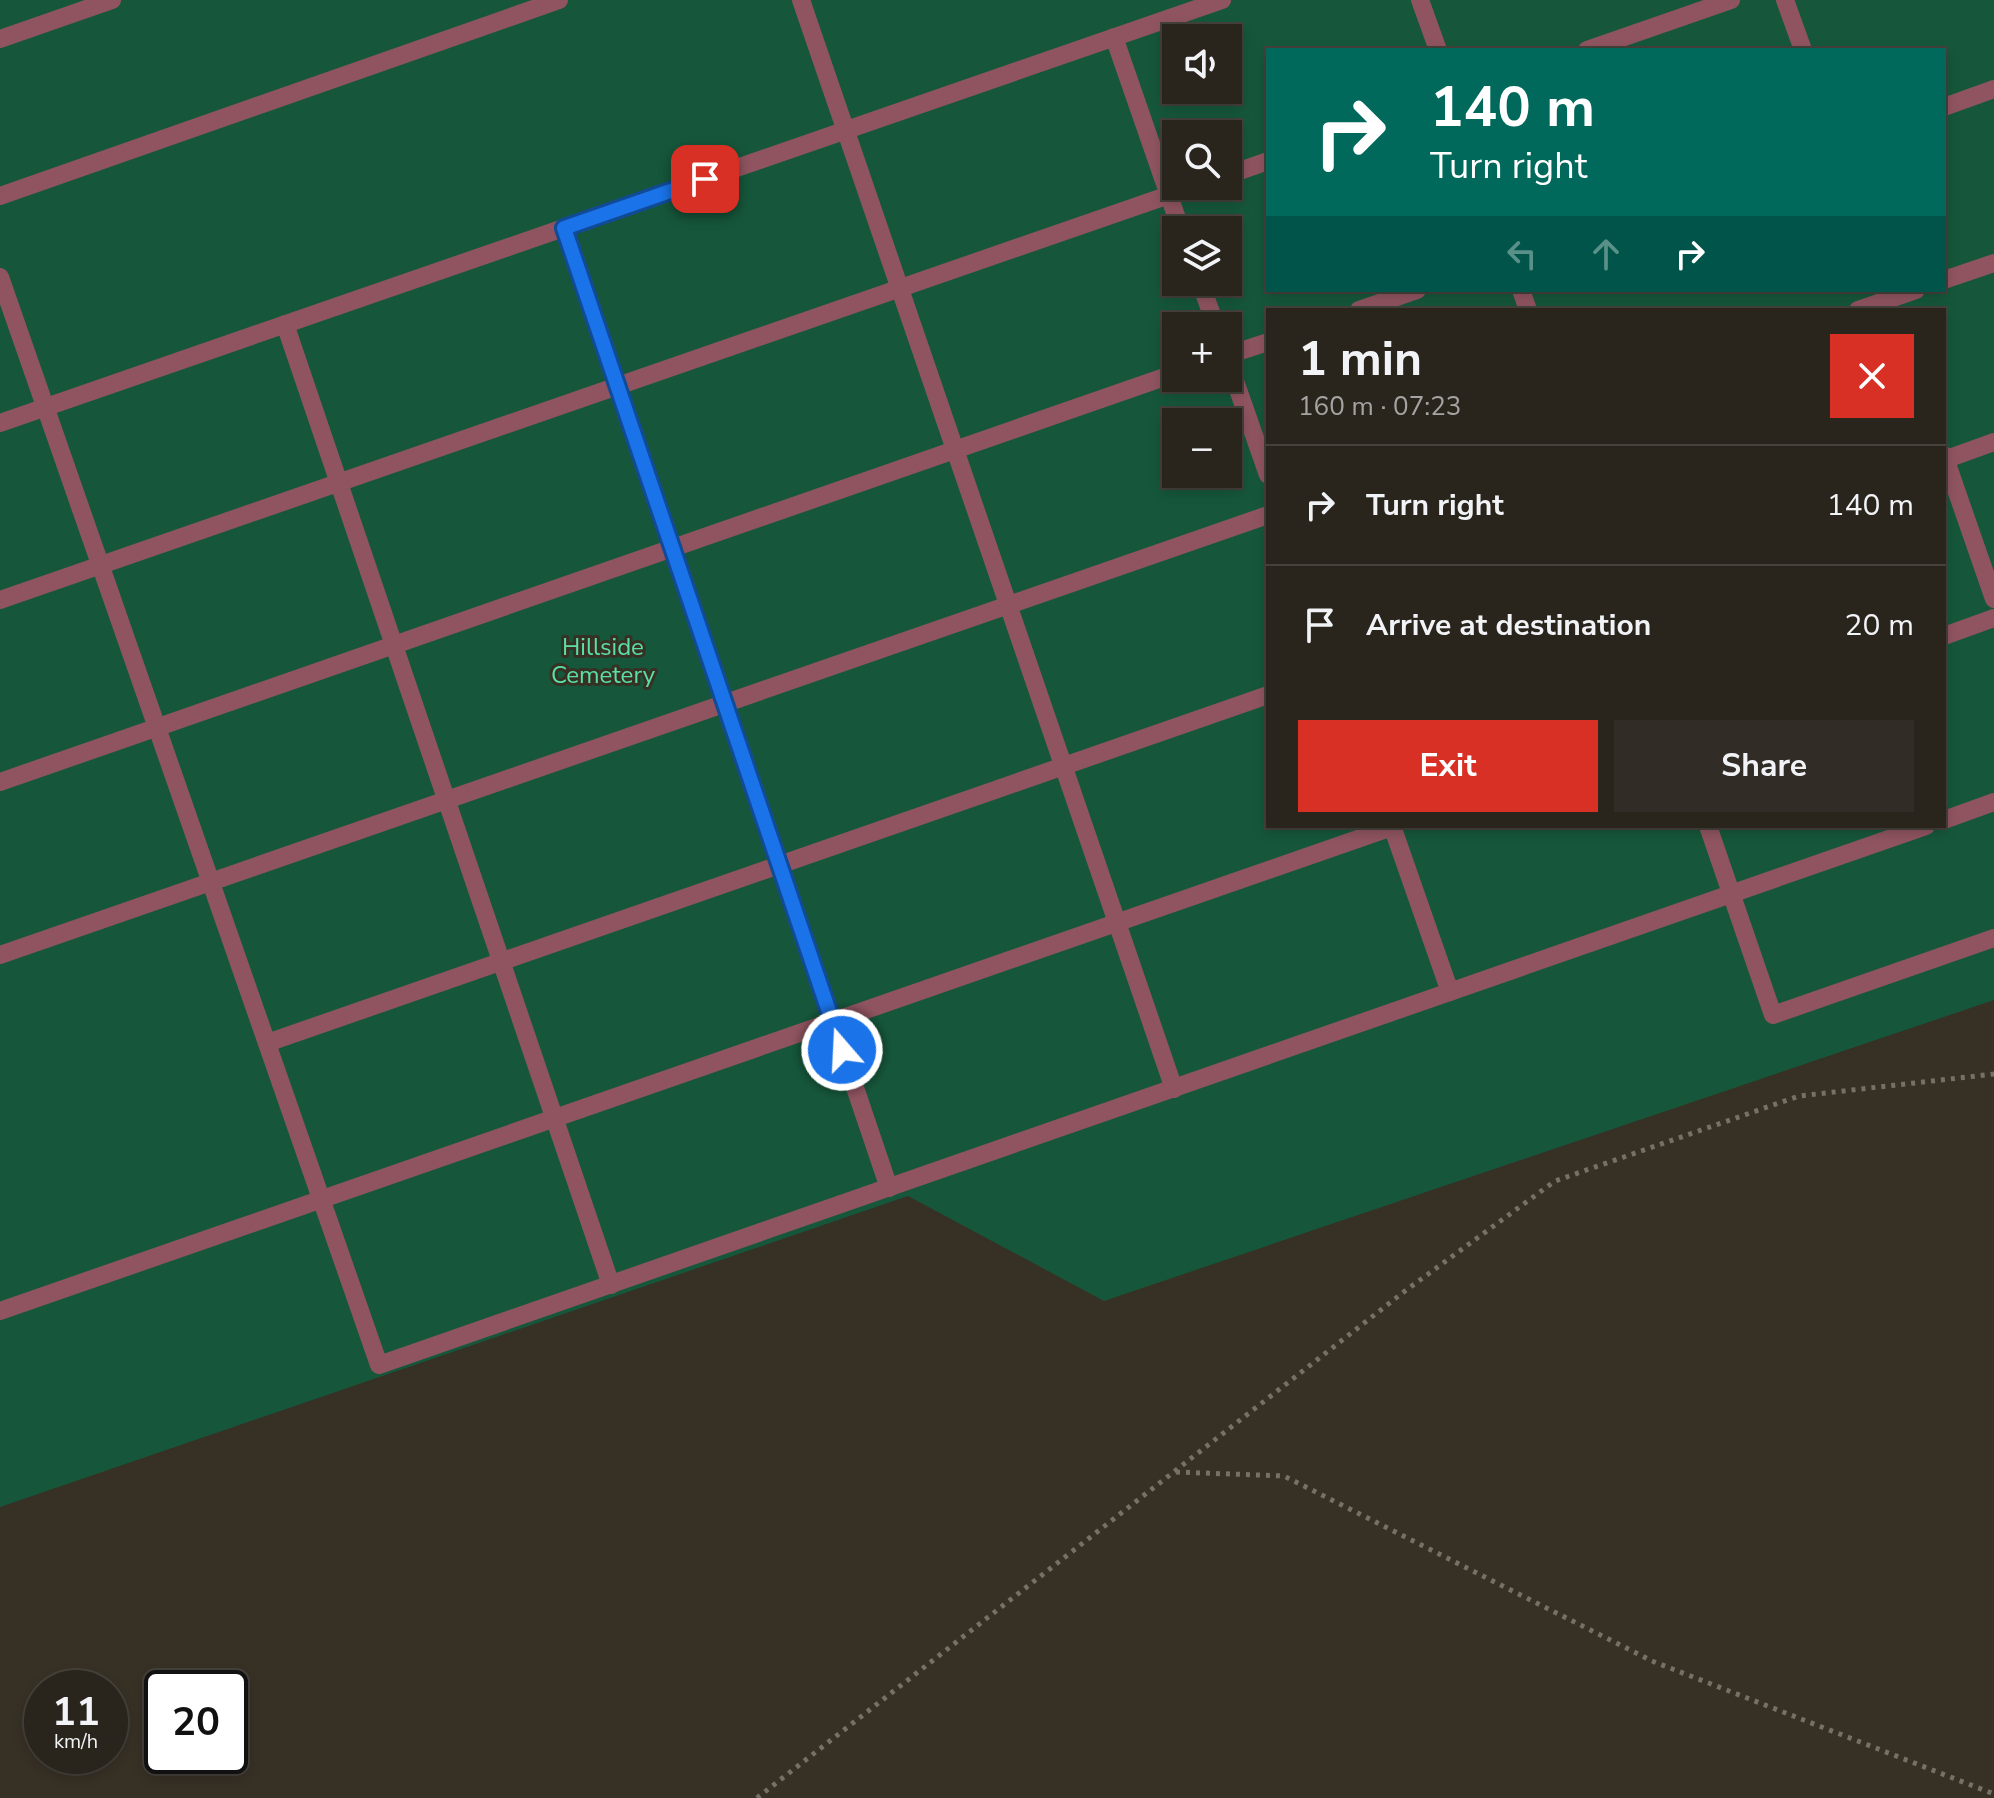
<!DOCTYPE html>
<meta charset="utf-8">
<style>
:root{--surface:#29241c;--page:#312c25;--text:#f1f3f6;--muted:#a5a4a3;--line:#45413b;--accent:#d93025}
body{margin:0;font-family:"Nunito Sans",sans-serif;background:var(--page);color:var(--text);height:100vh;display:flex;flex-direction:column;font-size:30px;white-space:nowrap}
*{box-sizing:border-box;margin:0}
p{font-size:26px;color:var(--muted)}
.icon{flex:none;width:44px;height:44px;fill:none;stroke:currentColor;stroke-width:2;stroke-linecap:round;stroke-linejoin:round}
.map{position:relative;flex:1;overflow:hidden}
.details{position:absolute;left:1266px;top:308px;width:680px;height:520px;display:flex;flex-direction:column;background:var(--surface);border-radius:0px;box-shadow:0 4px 12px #0003,0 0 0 2px var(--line)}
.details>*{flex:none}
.guide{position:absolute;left:1266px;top:48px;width:680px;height:244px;border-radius:0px;box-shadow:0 4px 12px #0003,0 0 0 2px var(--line);background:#00695c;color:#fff;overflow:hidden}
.tools{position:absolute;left:1162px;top:24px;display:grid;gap:16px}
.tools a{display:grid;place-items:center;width:80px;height:80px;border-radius:0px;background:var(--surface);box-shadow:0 4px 12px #0003,0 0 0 2px var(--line);font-size:40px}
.speed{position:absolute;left:24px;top:1670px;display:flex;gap:16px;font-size:40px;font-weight:700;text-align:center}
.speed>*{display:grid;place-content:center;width:104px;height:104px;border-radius:50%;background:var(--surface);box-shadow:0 4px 12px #0003,0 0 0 2px var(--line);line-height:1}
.speed small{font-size:20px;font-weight:400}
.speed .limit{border:4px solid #111;border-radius:12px;background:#fff;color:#111}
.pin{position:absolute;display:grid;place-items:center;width:68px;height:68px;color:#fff;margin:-34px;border-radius:16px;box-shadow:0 4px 12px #0006}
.me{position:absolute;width:88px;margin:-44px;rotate:341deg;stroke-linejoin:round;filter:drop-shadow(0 0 6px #0008)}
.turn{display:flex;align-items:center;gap:28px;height:168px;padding:0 32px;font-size:36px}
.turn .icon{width:104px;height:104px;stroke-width:2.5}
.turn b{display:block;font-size:56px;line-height:68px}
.lanes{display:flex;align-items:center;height:76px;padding:0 32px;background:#0003;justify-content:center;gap:40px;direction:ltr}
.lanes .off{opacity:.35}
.round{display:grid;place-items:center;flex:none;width:84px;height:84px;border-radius:0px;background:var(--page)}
.head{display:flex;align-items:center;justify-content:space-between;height:136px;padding:0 32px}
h1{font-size:48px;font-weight:700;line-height:60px}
.cta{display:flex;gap:16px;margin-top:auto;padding:16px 32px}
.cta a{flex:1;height:92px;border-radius:0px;background:var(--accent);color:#fff;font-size:32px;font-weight:700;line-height:92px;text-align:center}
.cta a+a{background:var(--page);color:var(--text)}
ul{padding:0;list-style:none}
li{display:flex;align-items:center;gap:24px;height:120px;padding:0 32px;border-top:2px solid var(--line)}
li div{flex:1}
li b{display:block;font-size:30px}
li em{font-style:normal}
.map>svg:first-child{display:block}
.green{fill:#16573b;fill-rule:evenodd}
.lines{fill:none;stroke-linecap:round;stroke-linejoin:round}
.path{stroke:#767066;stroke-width:5;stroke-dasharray:4 6;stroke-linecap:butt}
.service{stroke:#8f5460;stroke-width:18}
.route-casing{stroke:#114b97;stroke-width:20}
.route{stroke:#1a73e8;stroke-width:14}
.labels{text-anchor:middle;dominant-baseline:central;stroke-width:6;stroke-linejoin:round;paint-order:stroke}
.park-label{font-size:24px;fill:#5ae0a3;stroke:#373025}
</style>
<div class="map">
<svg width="1994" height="1798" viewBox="0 0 1994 1798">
<rect width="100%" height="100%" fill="#373025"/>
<path class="green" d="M0 0H1994V1000L1104 1301 908 1196 0 1507ZM1176 38H1228V90H1176ZM1268 50H1944V290H1268ZM1176 134H1228V186H1176ZM1176 230H1228V282H1176ZM1268 310H1944V826H1268ZM1176 326H1228V378H1176ZM1176 422H1228V474H1176Z"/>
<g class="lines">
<g class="path">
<polyline points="1176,1472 1284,1476 1652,1661 1994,1794"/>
<polyline points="757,1798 1405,1291 1555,1181 1799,1096 1994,1074"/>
</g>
<g class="service">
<polyline points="801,0 1174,1089"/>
<polyline points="1420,0 1438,50"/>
<polyline points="1785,0 1803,50"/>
<polyline points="1114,37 1181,230"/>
<polyline points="0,39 112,0"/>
<polyline points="1587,50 1731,0"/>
<polyline points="1944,107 1994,89"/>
<polyline points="1228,175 1268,161"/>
<polyline points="0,196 559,0"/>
<polyline points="564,228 889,1188"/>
<polyline points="0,277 379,1365 1926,826"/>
<polyline points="1944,280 1994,263"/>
<polyline points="1200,282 1216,326"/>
<polyline points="1521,290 1528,310"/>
<polyline points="1359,310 1417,290"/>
<polyline points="1858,310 1916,290"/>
<polyline points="285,324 611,1285"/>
<polyline points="1228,355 1268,342"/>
<polyline points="1228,361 1268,475"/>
<polyline points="0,423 1222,0"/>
<polyline points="1944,455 1994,599"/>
<polyline points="1944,460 1994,442"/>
<polyline points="0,600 1195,186"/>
<polyline points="1944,636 1994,618"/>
<polyline points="0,782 1176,373"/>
<polyline points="1944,820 1994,802"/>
<polyline points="1392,826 1450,992"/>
<polyline points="1708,826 1773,1015 1994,938"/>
<polyline points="0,955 1268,515"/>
<polyline points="267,1043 1268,695"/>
<polyline points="0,1311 1395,826"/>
</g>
</g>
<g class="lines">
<defs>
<polyline id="route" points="705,179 564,228 842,1050"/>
</defs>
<use href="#route" class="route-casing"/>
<use href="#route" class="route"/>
</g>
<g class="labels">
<g class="park-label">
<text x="603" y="647">Hillside<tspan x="603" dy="28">Cemetery</tspan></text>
</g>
</g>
</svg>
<div class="tools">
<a><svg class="icon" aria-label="sound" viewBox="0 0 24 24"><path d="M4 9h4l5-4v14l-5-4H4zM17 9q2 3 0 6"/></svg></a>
<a><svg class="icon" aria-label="search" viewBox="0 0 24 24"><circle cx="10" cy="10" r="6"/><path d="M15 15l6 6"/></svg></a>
<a><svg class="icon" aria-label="layers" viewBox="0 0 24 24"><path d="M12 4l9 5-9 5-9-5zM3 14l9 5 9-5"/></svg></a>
<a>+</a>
<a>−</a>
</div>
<div class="speed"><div>11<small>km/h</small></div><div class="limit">20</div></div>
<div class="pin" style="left:705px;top:179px;background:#d93025"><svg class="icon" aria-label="arrive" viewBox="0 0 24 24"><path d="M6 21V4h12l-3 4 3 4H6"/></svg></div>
<svg class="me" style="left:842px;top:1050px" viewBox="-20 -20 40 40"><circle r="17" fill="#1a73e8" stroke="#fff" stroke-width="3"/><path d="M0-11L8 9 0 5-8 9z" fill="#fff"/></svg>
<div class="guide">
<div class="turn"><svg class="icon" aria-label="right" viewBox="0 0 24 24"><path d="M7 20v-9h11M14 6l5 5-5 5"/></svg><div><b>140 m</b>Turn right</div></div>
<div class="lanes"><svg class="icon off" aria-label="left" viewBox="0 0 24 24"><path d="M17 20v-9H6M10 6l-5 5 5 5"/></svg><svg class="icon off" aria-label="ahead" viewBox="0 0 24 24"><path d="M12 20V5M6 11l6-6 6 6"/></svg><svg class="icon" aria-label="right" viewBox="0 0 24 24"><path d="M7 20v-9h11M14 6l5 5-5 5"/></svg></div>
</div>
<section class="details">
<div class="head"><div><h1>1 min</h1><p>160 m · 07:23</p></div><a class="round" style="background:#d93025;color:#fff"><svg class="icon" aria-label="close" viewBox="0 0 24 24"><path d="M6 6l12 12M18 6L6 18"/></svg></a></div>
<ul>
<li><svg class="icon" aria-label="right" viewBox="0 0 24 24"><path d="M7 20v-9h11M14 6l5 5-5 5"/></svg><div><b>Turn right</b></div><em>140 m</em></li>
<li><svg class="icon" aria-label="arrive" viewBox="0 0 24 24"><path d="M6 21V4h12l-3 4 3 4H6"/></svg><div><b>Arrive at destination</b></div><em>20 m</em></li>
</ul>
<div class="cta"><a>Exit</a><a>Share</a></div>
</section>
</div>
